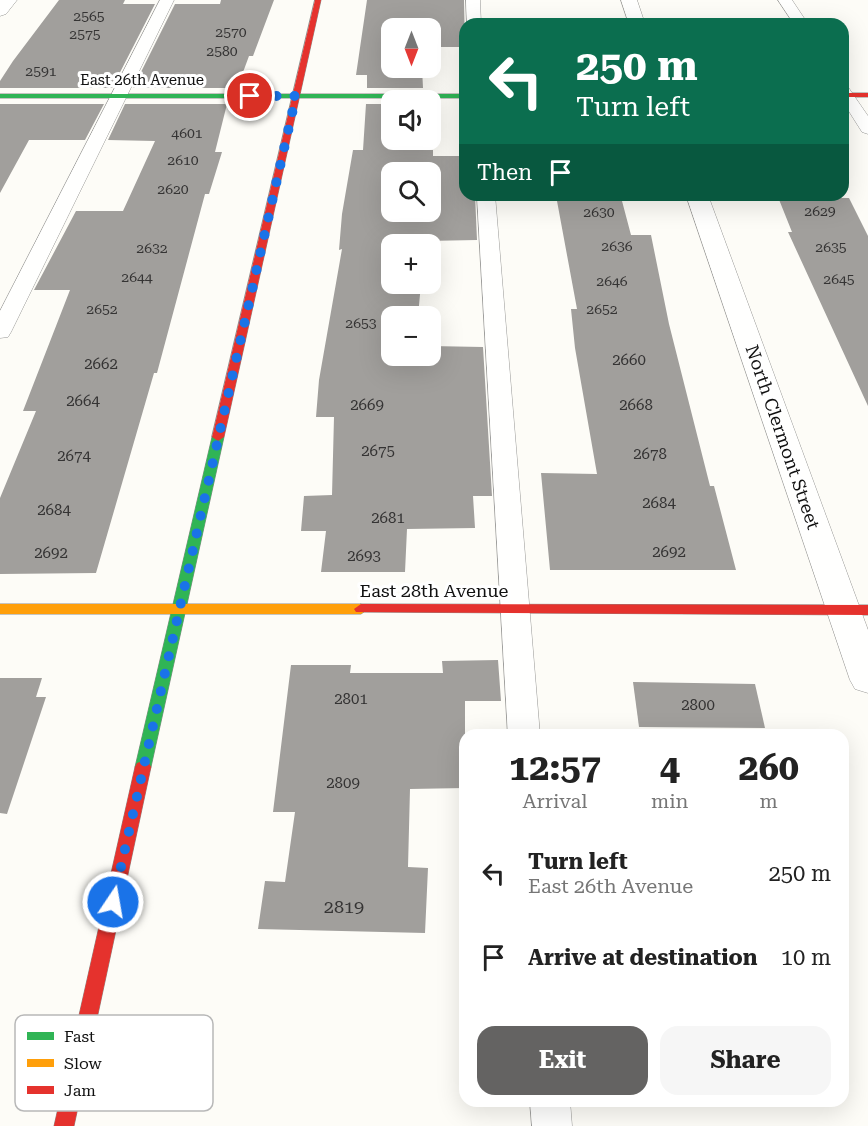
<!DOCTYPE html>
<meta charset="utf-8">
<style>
:root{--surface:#fff;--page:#f6f6f6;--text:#222;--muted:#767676;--accent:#646362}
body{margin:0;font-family:"Roboto Serif",serif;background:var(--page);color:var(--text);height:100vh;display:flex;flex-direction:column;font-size:22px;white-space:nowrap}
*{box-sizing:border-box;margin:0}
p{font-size:20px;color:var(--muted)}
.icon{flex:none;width:33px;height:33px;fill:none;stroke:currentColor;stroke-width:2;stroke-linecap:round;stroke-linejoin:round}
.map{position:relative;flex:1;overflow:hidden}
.sheet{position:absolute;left:459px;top:729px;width:390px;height:378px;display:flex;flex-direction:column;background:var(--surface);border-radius:18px;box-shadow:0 6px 24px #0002}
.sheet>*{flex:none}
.banner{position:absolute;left:459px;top:18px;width:390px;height:183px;border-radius:18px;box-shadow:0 6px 24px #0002;background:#0b6e4f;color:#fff;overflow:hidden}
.needle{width:39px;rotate:180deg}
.tools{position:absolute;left:381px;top:18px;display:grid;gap:12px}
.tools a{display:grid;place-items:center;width:60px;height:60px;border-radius:12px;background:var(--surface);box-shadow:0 6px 24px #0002;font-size:30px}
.pin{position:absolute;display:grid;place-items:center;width:51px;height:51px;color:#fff;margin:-26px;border:3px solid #fff;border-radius:50%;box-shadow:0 2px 6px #0007}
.me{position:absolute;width:66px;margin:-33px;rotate:12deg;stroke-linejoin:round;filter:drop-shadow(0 0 4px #0008)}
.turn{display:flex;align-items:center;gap:21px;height:126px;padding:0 18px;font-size:27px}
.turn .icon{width:78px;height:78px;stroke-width:2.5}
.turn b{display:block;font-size:42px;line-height:51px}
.then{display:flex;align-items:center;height:57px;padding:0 18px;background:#0003;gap:12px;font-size:22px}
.eta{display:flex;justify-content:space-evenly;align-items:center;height:102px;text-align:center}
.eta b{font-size:36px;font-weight:700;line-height:42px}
.primary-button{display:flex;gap:12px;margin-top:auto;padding:12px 18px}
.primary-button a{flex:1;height:69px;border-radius:18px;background:var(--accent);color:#fff;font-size:24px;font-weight:700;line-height:69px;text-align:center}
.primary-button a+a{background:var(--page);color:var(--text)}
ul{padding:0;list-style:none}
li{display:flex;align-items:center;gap:18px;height:84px;padding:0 18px}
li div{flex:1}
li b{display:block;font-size:22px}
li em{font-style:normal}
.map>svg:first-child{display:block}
.building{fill:#a19f9c;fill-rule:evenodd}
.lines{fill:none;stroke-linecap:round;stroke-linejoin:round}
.lane-casing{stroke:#979795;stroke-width:1}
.street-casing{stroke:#979795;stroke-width:1}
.fast-casing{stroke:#8e8d8b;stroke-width:1}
.slow-casing{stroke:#8e8d8b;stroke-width:1}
.jam-casing{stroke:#8e8d8b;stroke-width:1}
.lane{fill:#fffffe;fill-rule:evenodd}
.street{fill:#fffffe;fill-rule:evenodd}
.fast{fill:#30b455;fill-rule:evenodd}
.slow{fill:#ff9f0a;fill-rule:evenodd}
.jam{fill:#e5322d;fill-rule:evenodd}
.route{stroke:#1a73e8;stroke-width:10;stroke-dasharray:0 18}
.labels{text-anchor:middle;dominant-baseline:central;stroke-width:6;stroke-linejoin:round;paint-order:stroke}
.far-number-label{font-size:14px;fill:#353434}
.far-street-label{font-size:15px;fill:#111;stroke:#fff}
.number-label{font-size:15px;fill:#353434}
.street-label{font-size:18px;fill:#111;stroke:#fff}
.near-number-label{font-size:18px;fill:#353434}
.key{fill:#fff;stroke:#b8b8b8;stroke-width:1.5}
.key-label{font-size:16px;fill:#111}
</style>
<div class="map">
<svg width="868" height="1126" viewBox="0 0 868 1126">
<rect width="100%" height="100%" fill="#fdfcf7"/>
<g class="building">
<polygon points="59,0 125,0 123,4 155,4 112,88 0,88 0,81 13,61"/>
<polygon points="221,0 274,0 253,56 249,56 242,75 234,75 231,88 133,88 175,4 220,4"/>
<polygon points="367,0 464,0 465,47 430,47 430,28 392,28 392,68 422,68 423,88 367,88 367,75 356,75"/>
<polygon points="0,104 104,104 85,140 29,140 0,193"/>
<polygon points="125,104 227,104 215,152 222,152 209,194 205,194 157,373 154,373 96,573 0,574 0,498 36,411 23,411 70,290 34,290 76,211 123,211 155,141 108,140"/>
<path d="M366 104H392V140H428L429 150H433V156H465V195H475L477 240 425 241V244H392V284H421L418 316H392V356H430V346L483 347 492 496H473L475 528 407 529 405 572H321L326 531H301L304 496 332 495 334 417H316L319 380 342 249 339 250 342 214 353 150H363ZM392 172H430V212H392Z"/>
<polygon points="778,197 849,198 868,236 868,406 788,232 792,232"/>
<polygon points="557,201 622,201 631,235 651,235 669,324 710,486 714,486 736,570 550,570 541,473 597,474 575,348 571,309 577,309"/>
<polygon points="498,660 501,701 465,701 465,788 410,789 408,867 428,868 425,933 258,929 265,881 285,882 295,812 273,812 291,665 351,665 350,673 443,673 442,661"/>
<polygon points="0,678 42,678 36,697 46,697 7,814 0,813"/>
<polygon points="633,682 755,684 765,728 639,727"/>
</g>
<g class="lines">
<defs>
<g id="lane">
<polygon points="160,0 174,0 11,332 8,337 0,338 0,311"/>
<polygon points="466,0 480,0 481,24 467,24"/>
<polygon points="778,0 792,0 808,24 794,24"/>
<polygon points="843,85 848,87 868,116 868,134 862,132 843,102"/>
<polygon points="477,195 495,195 540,735 508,735"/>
<polygon points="530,1101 570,1101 572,1126 532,1126"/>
</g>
<g id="street">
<polygon points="17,0 6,14 0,16 0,0"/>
<polygon points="621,0 637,0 645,24 629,24"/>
<polygon points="686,195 708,195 868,630 868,693 855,689 850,680"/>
</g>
<g id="fast">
<rect x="0" y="94" width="465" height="4"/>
<polygon points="218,433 224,437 151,767 149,771 143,773 137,771 135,767 212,437"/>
</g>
<polygon id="slow" points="0,604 361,604 368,609 361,614 0,614"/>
<g id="jam">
<polygon points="315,0 321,0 224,437 218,441 212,437"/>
<rect x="843" y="93" width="25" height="4"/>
<polygon points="361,604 868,605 868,615 356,612 354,609"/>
<polygon points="143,761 149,763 151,767 74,1126 54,1126 135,767 137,763"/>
</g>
</defs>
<use href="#lane" class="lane-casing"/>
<use href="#street" class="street-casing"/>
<use href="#fast" class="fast-casing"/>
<use href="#slow" class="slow-casing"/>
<use href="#jam" class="jam-casing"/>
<use href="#lane" class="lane"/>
<use href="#street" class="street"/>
<use href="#fast" class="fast"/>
<use href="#slow" class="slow"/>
<use href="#jam" class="jam"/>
</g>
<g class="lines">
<polyline class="route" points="113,902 296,96 250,96"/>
</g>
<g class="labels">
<g class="far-number-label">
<text x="89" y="16">2565</text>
<text x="231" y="32">2570</text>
<text x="85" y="34">2575</text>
<text x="222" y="51">2580</text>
<text x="41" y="71">2591</text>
<text x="187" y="133">4601</text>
<text x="183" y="160">2610</text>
<text x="173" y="189">2620</text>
<text x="820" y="211">2629</text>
<text x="599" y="212">2630</text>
<text x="617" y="246">2636</text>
<text x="831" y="247">2635</text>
<text x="152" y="248">2632</text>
<text x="137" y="277">2644</text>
<text x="839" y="279">2645</text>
<text x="612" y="281">2646</text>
<text x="102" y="309">2652</text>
<text x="602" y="309">2652</text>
<text x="361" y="323">2653</text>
</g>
<g class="far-street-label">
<text x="142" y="80">East 26th Avenue</text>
</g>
<g class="number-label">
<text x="629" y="360">2660</text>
<text x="101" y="364">2662</text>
<text x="83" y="401">2664</text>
<text x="367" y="405">2669</text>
<text x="636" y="405">2668</text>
<text x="378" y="451">2675</text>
<text x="650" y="454">2678</text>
<text x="74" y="456">2674</text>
<text x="659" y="503">2684</text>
<text x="54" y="510">2684</text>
<text x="388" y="518">2681</text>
<text x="669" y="552">2692</text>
<text x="51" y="553">2692</text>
<text x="364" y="556">2693</text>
<text x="351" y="699">2801</text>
<text x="698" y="705">2800</text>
<text x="343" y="783">2809</text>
</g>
<g class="street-label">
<text transform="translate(783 437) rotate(71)">North Clermont Street</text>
<text x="434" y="590">East 28th Avenue</text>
</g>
<g class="near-number-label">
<text x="344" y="906">2819</text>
</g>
</g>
<rect x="15" y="1015" width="198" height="96" rx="9" class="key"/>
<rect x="27" y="1032" width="27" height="8" fill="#30b455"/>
<rect x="27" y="1059" width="27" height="8" fill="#ff9f0a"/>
<rect x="27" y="1086" width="27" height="8" fill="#e5322d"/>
<g class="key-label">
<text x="64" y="1042">Fast</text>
<text x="64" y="1069">Slow</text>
<text x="64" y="1096">Jam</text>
</g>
</svg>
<div class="tools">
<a><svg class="needle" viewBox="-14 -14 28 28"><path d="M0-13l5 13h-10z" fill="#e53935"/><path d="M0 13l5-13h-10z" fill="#767676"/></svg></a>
<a><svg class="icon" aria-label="sound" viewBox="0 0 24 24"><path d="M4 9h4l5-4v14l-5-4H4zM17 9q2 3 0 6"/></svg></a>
<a><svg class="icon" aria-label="search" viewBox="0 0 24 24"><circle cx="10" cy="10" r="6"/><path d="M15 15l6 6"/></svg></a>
<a>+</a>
<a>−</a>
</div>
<div class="pin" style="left:250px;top:96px;background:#d93025"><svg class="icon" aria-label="arrive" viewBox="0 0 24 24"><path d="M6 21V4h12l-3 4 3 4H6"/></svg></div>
<svg class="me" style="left:113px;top:902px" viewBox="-20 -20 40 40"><circle r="17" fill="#1a73e8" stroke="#fff" stroke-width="3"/><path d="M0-11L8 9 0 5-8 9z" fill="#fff"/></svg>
<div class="banner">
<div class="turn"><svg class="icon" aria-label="left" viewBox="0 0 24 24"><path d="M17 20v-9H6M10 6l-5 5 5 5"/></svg><div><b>250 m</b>Turn left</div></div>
<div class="then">Then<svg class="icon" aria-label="arrive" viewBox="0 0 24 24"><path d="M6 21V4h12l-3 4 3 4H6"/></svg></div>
</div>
<section class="sheet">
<div class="eta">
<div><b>12:57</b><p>Arrival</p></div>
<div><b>4</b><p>min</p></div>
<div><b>260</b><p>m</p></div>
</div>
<ul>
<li><svg class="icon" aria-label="left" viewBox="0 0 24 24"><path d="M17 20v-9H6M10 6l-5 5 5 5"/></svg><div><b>Turn left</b><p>East 26th Avenue</p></div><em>250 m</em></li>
<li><svg class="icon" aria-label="arrive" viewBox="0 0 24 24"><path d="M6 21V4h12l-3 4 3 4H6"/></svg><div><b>Arrive at destination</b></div><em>10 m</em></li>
</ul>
<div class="primary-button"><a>Exit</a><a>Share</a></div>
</section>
</div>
